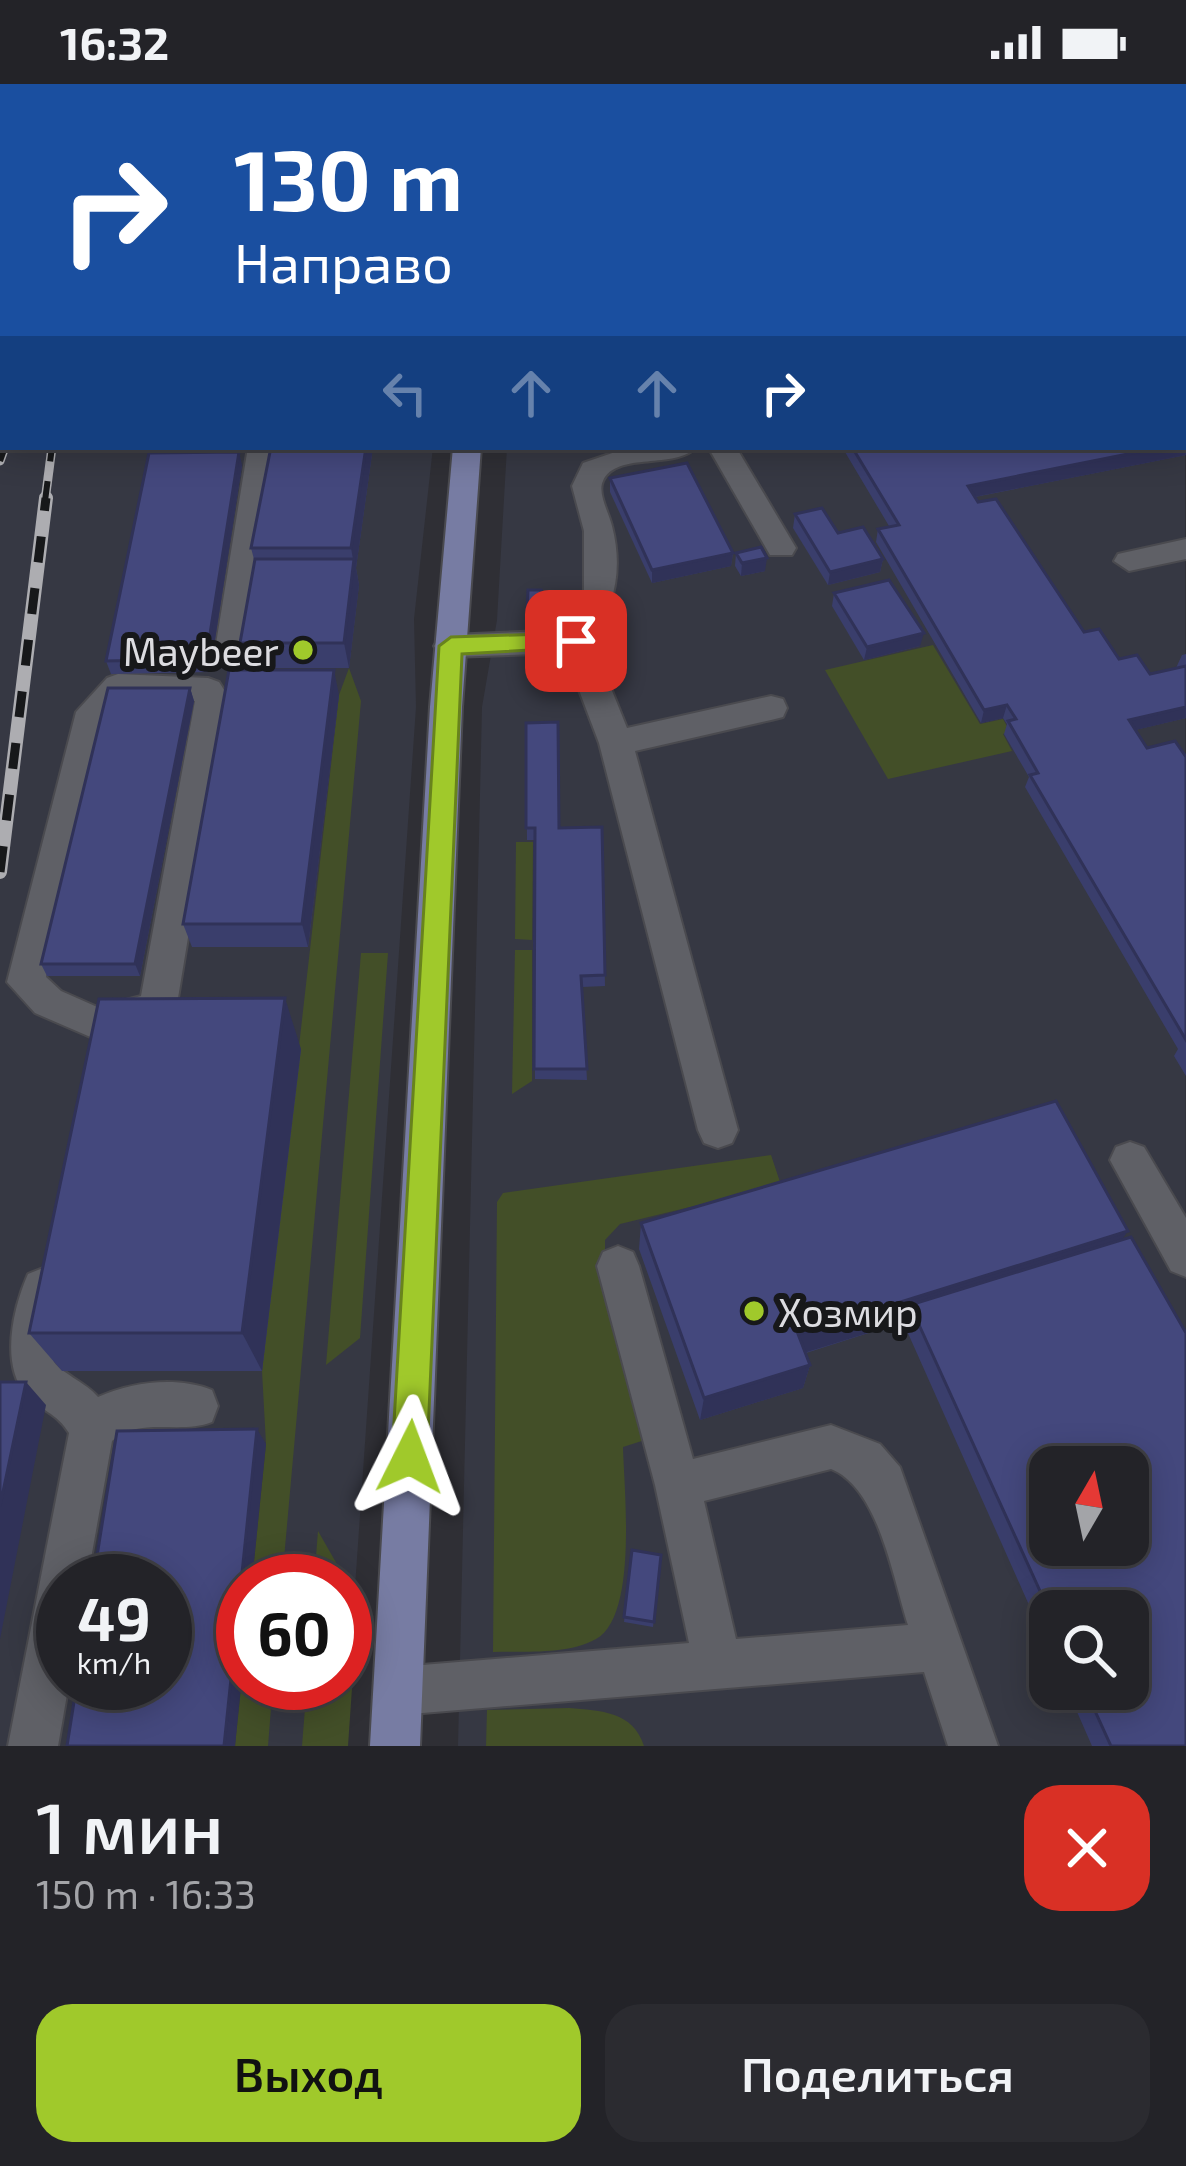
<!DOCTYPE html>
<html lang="ru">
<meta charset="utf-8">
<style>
:root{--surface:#232328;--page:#2b2b30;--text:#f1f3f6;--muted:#a3a4a8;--line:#404045;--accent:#a0c92b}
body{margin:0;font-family:"Exo 2",sans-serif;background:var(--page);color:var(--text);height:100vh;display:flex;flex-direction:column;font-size:45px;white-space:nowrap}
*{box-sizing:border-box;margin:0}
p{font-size:39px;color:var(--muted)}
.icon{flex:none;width:66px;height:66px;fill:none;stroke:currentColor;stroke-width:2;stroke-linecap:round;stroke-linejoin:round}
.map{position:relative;height:1662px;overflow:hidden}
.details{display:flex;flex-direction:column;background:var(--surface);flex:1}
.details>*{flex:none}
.guide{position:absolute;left:0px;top:0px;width:1188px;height:366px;box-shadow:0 6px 30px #0003,0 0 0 3px var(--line);background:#1a4fa0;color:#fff;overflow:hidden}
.needle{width:78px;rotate:9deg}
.fabs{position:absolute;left:1029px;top:1362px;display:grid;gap:24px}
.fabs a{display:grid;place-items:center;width:120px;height:120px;border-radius:24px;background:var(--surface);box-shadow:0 6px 30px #0003,0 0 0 3px var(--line);font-size:60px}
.speed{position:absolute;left:36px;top:1470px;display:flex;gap:24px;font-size:60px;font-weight:700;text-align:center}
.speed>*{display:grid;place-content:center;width:156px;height:156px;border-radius:50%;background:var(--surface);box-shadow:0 6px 30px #0003,0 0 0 3px var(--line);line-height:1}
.speed small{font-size:30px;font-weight:400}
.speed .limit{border:18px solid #d22;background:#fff;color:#111}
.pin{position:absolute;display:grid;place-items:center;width:102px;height:102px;color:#fff;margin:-51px;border-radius:24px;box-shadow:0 6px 18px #0006}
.me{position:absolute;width:132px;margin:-66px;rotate:3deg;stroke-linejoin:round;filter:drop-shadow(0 0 9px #0008)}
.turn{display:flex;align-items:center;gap:42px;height:252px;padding:0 36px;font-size:54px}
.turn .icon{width:156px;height:156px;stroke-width:2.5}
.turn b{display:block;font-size:84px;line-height:102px}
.lanes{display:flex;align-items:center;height:114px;padding:0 36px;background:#0003;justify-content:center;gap:60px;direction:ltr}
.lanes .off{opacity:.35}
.round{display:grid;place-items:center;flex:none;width:126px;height:126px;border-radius:36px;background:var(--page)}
.headline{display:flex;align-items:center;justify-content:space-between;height:204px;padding:0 36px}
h1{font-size:72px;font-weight:600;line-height:90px}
.cta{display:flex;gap:24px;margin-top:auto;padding:24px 36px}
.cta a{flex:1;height:138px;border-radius:36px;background:var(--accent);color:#111;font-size:48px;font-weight:600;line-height:138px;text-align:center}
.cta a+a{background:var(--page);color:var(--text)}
.status{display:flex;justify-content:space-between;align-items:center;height:84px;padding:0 60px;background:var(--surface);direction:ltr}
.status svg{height:33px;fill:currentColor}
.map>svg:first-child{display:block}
.built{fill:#363843;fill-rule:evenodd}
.green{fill:#434f28}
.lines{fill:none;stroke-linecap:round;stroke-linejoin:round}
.minor-casing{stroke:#4a4a4f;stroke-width:4}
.major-casing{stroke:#4a4a4f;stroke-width:4}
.minor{fill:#5f6066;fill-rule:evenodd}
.major{fill:#777ca3;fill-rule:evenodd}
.rail-far1-casing{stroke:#adadb1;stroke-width:9}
.rail-casing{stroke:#adadb1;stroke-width:14}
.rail-far1{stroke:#17181a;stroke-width:6;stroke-dasharray:20;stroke-linecap:butt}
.rail{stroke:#17181a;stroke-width:9;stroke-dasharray:26;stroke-linecap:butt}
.wall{fill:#3a3e6c}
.shaded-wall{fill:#303258}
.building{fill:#44487d;stroke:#303258;stroke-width:3;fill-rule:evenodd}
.route{fill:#a0c92b;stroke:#68831c;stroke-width:3}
.poi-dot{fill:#a0c92b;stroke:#17181a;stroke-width:4.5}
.labels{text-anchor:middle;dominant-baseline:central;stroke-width:12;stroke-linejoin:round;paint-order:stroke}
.poi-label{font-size:39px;fill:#dcdce0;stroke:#17181a;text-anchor:end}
</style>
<div class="status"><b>16:32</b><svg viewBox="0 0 49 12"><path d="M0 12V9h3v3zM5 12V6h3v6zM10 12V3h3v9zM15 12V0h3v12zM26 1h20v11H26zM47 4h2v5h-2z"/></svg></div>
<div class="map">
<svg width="1186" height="1662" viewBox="0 0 1186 1662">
<rect width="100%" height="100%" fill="#2f2f35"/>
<g class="built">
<path d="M0 0H517L3 3V363H433L414 535 416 623 344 1662H0ZM63 1497H165V1599H63ZM243 1497H345V1599H243Z"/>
<path d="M1185 134 1186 1662H458L482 623 497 536 507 363H1185ZM1050 1383H1128V1461H1050ZM1050 1527H1128V1605H1050Z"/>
</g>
<g class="green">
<polygon points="933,561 980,640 1003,635 1010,648 1003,650 1012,667 888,695 825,586"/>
<polygon points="349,584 361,617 282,1497 252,1497 266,1360 262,1287 339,611"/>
<polygon points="516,758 533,758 532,856 515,855"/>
<polygon points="515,866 532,866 532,997 512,1010"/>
<polygon points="361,869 388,869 360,1254 326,1281"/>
<path d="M771 1071 781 1101 620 1140 605 1156V1181L651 1354 623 1363C624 1406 638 1532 596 1555 567 1571 525 1567 493 1568L497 1118 503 1109Z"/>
<polygon points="318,1447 358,1517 348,1662 302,1662 307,1599 345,1599 345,1497 314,1497"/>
<polygon points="243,1583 243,1599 273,1599 268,1662 235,1662"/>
<path d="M569 1624C601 1627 633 1627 644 1662H486L487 1626Z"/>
</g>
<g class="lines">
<defs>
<g id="minor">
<rect x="229" y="0" width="22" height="3"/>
<polygon points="417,0 439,0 441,3 419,3"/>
<polygon points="1065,0 1088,0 1090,3 1067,3"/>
<rect x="1185" y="111" width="1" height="15"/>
<polygon points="248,363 276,363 247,566 242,574 220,574 215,566"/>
<path d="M630 363H696C677 386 616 367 603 397 597 409 609 429 612 442 623 485 615 521 592 557L627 644 771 612 783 615 787 624 783 633 771 636 635 667 738 1046 732 1059 718 1064 704 1059 698 1046 599 659 565 569 450 573 439 570 434 562 439 554 450 551 567 546 584 520V447L572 402 583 379Z"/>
<polygon points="708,363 736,363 796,464 792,471 770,471"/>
<polygon points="1186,455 1186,475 1129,487 1114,477 1118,470"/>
<path d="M118 590 208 594 219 598 228 612 178 914 166 937 118 948 102 958 35 929 7 898 76 628 107 594ZM126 614 195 617 141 912 107 921 104 926 61 907 46 893 107 633Z"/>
<polygon points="1130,1058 1144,1063 1186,1134 1186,1193 1171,1187 1110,1076 1116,1063"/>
<path d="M618 1162 633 1168 639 1182 693 1375 831 1341 880 1360 900 1383 998 1662H948L924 1588 398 1631 381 1624 374 1607 381 1590 398 1583 689 1559 655 1401 597 1182 603 1168ZM831 1385C879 1404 893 1495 908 1541L736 1555 704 1417Z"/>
<path d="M43 1184 58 1190C70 1218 40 1248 53 1276 57 1287 87 1299 98 1313 132 1298 176 1292 212 1306L218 1322 212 1338C180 1351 139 1332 112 1357L87 1497H63V1599H69L58 1662H8L69 1349C57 1329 40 1326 26 1311 0 1280 13 1224 28 1190Z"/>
</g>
<polygon id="major" points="453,363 481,363 462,623 420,1662 370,1662 430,623"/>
</defs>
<use href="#minor" class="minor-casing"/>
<use href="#major" class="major-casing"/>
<use href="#minor" class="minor"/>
<use href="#major" class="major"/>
<defs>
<g id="rail-far1">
<polyline points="0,292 3,283"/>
<polyline points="0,377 5,363"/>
<polyline points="45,417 52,363"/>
</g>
<polyline id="rail" points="0,788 46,414"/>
</defs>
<use href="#rail-far1" class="rail-far1-casing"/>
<use href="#rail" class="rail-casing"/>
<use href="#rail-far1" class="rail-far1"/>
<use href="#rail" class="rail"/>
</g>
<g class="wall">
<rect x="451" y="0" width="21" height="3"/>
<polygon points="641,0 1003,0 1002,3 643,3"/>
<polygon points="373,363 356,484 359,501 349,584 247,584 240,559 255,479 251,464"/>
<polygon points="842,363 1185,363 1186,371 975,413 1084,548 1119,575 1150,590 1176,584 1182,571 1186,570 1186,634 1135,646 1147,664 1186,673 1186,992 1174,972 1178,965 1025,703 1029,693 1004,650 1007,640 1003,634 981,639 876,458 878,445 889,442"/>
<polygon points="242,381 210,588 111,590 106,577"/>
<polygon points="610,394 733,469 731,482 652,499 610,408"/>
<polygon points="795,430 838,449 883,475 880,488 828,501 793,444"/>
<polygon points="736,469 765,487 741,492 735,482"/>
<polygon points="834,509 920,562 864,576 832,522"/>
<polygon points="542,519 540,541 527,541 527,528"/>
<polygon points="190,604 194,617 140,892 47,892 41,880"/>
<polygon points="339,611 308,863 192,863 183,840"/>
<polygon points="526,639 559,744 602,743 605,902 582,903 587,996 535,995 535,756 527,756"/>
<polygon points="301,965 262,1287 62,1287 29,1249"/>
<polygon points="641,1139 1122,1155 1186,1662 1092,1662 1067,1605 1128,1605 1050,1527 1050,1568 903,1238 806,1269 810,1281 803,1304 700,1336 639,1165"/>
<polygon points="632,1466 661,1471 653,1543 624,1538"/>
</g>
<g class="shaded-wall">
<polygon points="765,0 915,0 915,2 907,3 745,3"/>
<polygon points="945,0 1003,0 1002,3 944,3"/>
<polygon points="3,164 3,206 0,211 0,170"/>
<polygon points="1185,359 1186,371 964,415 968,402 1163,363 1185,363"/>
<polygon points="366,363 373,363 356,484 359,501 349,584 344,559 354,481 351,464"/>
<polygon points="239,368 242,381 210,588 206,575"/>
<polygon points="733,469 731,482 652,499 652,486"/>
<polygon points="767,474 765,487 741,492 742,479"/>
<polygon points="883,475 880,488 828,501 830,488"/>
<polygon points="924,549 920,562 864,576 867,563"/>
<polygon points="334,586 339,611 308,863 302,840"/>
<polygon points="190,604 194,617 140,892 135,880"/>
<polygon points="1007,621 1003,634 981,639 984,626"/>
<polygon points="1186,623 1186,634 1123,649 1129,636"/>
<polygon points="285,914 301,965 262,1287 242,1249"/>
<polygon points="1128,1147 1109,1174 910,1221 903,1238 791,1273 798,1250"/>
<polygon points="810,1281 803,1304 700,1336 704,1314"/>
<polygon points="26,1298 46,1321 0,1555 0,1422"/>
<polygon points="257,1345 266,1360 252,1497 243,1497 243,1583 235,1662 224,1662"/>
</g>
<g class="building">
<polygon points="4,0 59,0 56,3 3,3 3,43 0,42 0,6"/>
<polygon points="162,0 201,0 199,3 160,3"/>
<rect x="250" y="0" width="171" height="3"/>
<polygon points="658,0 765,0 745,3 660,3"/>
<polygon points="3,66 3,106 0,106 0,71"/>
<polygon points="0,106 3,106 3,164 0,170"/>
<polygon points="1185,173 1186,174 1185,262"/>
<polygon points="271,363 366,363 351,464 251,464"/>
<polygon points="852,363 1163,363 968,402 978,418 996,415 1084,548 1099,545 1119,575 1137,571 1150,590 1186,582 1186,623 1129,636 1147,664 1175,657 1186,673 1186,956 1030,691 1038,689 1008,637 1016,635 1007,621 984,626 878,445 899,441"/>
<polygon points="239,368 206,575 106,577 149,369"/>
<polygon points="687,379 733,469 652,486 610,394"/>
<polygon points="822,424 838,449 863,443 883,475 830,488 795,430"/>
<polygon points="761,463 767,474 742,479 736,469"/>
<polygon points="255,475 354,475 344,559 240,559"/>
<polygon points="889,496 924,549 867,563 834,509"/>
<polygon points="528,506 541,506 540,528 527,528"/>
<polygon points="229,586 334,586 302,840 183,840"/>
<polygon points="108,604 190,604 135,880 41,880"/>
<polygon points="558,638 559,744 602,743 605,891 581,892 587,985 534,985 535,744 526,744 526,639"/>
<polygon points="285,914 242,1249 29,1249 99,915"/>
<polygon points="1056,1017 1128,1147 798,1250 810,1281 704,1314 641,1139"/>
<path d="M1131 1153 1186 1249V1662H1111L1085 1605H1128V1527H1050V1529L910 1221ZM1050 1383H1128V1461H1050Z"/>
<polygon points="0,1298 26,1298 0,1422"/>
<polygon points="257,1345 224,1662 67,1662 77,1599 165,1599 165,1497 93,1497 117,1347"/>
<polygon points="632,1466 661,1471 654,1538 624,1533"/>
</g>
<polygon class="route" points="576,549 588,557 584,563 462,570 427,1373 422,1385 410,1390 397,1385 392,1373 439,562 451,553"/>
<g class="poi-dot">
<circle cx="303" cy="566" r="12"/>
<circle cx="754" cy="1227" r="12"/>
</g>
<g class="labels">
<g class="poi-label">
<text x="279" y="566">Maybeer</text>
<text x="778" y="1227" text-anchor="start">Хозмир</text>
</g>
</g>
</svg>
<div class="fabs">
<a><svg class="needle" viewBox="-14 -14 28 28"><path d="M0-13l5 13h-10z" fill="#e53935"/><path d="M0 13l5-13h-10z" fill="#a3a4a8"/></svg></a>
<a><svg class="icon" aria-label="search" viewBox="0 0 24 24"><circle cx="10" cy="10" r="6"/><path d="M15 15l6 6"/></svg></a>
</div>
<div class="speed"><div>49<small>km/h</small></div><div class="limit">60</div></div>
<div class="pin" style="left:576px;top:557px;background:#d93025"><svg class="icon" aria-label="arrive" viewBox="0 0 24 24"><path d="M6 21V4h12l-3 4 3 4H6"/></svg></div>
<svg class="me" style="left:410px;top:1373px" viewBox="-20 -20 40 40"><path d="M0-17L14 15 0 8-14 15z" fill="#a0c92b" stroke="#fff" stroke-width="4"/></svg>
<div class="guide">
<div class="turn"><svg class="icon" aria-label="right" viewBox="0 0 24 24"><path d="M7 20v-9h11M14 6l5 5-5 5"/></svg><div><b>130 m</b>Направо</div></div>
<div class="lanes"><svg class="icon off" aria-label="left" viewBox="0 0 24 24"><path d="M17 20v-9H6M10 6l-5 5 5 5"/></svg><svg class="icon off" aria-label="ahead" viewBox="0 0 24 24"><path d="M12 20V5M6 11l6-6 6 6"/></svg><svg class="icon off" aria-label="ahead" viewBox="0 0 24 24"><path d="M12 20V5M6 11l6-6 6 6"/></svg><svg class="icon" aria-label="right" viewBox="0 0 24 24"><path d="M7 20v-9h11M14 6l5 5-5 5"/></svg></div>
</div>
</div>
<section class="details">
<div class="headline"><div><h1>1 мин</h1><p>150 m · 16:33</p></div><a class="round" style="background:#d93025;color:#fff"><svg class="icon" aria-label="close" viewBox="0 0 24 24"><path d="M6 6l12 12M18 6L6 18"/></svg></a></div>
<div class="cta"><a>Выход</a><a>Поделиться</a></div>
</section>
